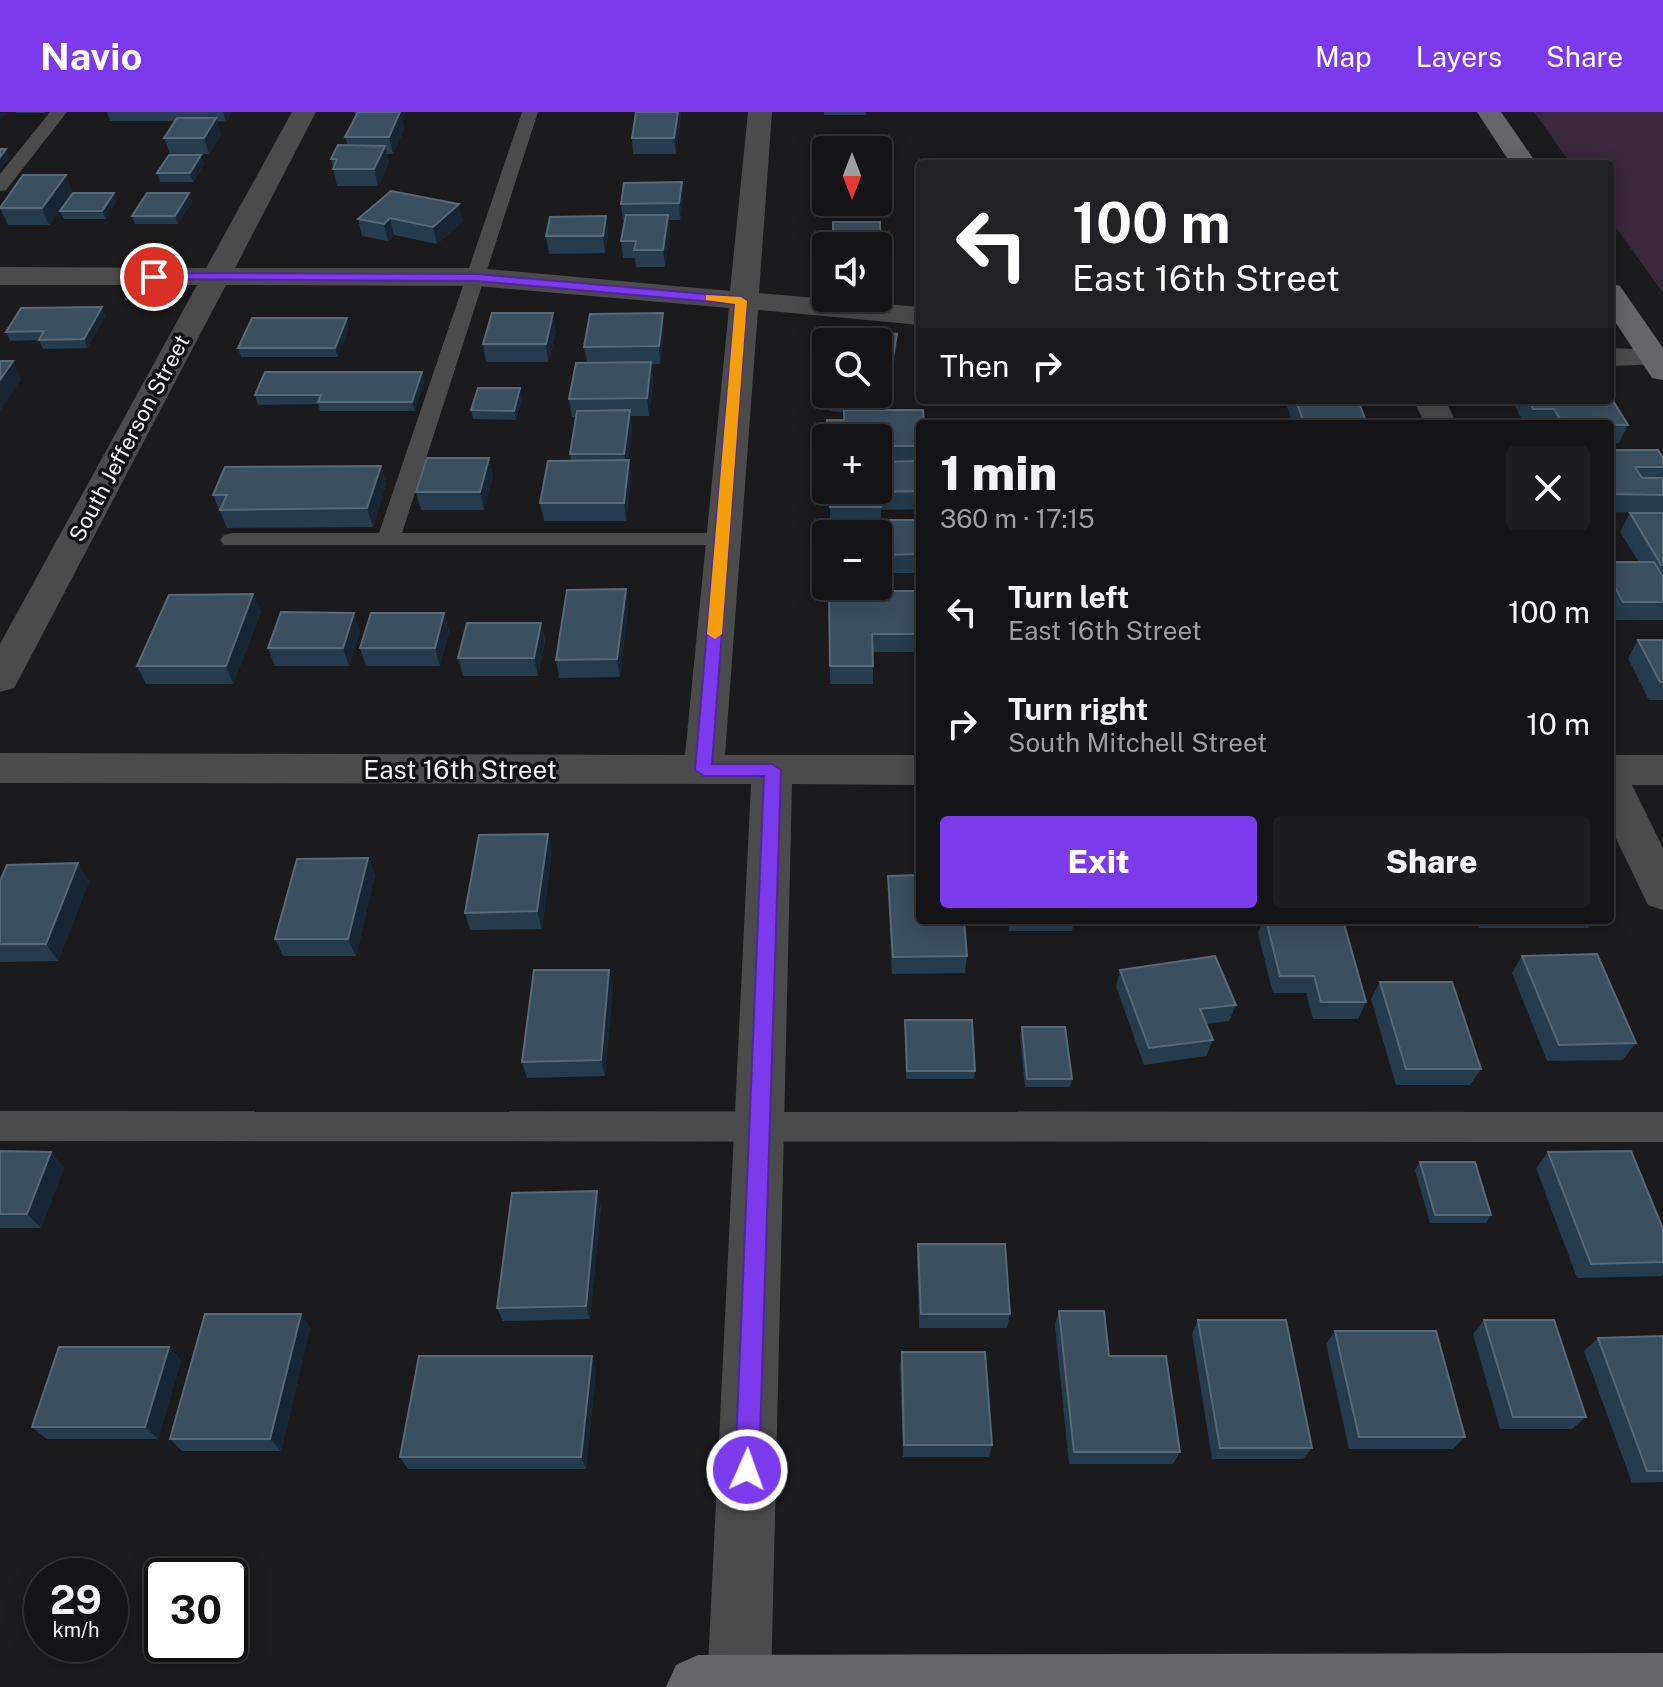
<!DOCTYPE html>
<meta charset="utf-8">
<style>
:root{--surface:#141416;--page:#1d1d1f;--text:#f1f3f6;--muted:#9d9ea1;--line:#333335;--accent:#7c3aed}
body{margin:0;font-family:"Public Sans",sans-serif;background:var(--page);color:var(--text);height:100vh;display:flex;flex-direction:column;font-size:30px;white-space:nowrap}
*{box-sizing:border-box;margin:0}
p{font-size:26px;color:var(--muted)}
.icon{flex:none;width:44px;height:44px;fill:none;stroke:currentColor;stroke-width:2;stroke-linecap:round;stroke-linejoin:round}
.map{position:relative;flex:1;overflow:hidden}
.details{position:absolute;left:916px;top:308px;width:698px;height:504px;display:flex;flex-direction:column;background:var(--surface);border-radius:8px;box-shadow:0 4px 20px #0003,0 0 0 2px var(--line)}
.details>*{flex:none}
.banner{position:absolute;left:916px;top:48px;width:698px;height:244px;border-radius:8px;box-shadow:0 4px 20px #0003,0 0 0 2px var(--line);background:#202124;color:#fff;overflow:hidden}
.needle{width:52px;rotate:180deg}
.buttons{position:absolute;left:812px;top:24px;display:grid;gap:16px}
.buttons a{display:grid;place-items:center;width:80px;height:80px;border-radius:8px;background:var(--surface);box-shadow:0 4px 20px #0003,0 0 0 2px var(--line);font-size:40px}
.speed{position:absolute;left:24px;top:1446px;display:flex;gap:16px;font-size:40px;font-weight:700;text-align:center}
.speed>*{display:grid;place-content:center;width:104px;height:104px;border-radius:50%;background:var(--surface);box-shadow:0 4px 20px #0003,0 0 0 2px var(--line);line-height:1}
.speed small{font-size:20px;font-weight:400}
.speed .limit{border:4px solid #111;border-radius:12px;background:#fff;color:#111}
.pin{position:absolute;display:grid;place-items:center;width:68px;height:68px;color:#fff;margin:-34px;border:4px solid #fff;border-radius:50%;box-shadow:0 2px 8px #0007}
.me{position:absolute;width:88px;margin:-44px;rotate:2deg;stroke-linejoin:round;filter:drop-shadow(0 0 6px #0008)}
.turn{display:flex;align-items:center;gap:28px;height:168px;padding:0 24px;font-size:36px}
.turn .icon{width:104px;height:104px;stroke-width:2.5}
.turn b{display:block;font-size:56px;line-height:68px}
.then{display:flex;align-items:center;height:76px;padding:0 24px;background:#0003;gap:16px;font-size:30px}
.round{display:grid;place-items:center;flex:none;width:84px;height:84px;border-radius:8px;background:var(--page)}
.overview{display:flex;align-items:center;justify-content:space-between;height:136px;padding:0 24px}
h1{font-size:48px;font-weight:800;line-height:60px}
.action{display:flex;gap:16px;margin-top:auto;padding:16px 24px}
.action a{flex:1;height:92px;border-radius:8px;background:var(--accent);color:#fff;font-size:32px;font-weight:800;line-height:92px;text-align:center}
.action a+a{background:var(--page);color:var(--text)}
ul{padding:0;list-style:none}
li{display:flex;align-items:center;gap:24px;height:112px;padding:0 24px}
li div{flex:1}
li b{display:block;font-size:30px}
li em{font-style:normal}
header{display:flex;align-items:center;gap:48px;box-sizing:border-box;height:112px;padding:0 40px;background:var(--accent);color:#fff}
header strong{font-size:38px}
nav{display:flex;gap:44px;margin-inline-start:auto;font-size:28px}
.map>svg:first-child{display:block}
.green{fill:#39293a}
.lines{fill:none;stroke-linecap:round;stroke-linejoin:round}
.lane{fill:#4b4b4c;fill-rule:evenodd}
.street{fill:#4b4b4c;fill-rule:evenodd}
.secondary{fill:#666568;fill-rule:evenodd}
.wall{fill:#243c4e}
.shaded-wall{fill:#172634}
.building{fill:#3a4f60;stroke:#576877;stroke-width:2}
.route{fill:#7c3aed;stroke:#51269a;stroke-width:2}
.slow{fill:#f59e0b}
.labels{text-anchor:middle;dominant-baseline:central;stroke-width:7;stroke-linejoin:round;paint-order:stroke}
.far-street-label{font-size:22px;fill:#f0f1f3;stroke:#121215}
.street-label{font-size:26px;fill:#f0f1f3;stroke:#121215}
</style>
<header>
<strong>Navio</strong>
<nav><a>Map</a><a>Layers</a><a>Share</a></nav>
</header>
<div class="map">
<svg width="1663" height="1575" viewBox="0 0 1663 1575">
<rect width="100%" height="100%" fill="#1b1b1e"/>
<polygon class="green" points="1534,0 1663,0 1663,181 1610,107 1610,52 1571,52"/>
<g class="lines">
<g class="lane">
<polygon points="50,0 67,0 6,78 0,79 0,62"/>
<polygon points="522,0 538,0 402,421 722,421 734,428 730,433 224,433 220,428 224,423 232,421 379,421"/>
<polygon points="0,999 1663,1000 1663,1030 0,1029"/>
</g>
<g class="street">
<polygon points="292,0 316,0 235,156 477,156 730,179 748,0 772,0 759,181 920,195 920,213 758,198 725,643 920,643 920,673 792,672 771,1575 707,1575 751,672 0,671 0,641 685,643 729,196 477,174 226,173 19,567 14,576 0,580 0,532 197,173 0,173 0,155 206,156"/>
<polygon points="1610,236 1663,238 1663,252 1610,254"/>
<polygon points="1413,288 1445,288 1457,312 1425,312"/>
<polygon points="1610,643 1663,643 1663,673 1632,673 1663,736 1663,798 1648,793 1610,714"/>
</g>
<g class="secondary">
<polygon points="1477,0 1501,0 1537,52 1511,52"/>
<polygon points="1610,171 1620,174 1663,236 1663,268 1652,266 1610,202"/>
<polygon points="1663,1541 1663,1575 666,1575 676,1553 698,1543"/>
</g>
</g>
<g class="wall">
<polygon points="16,0 46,0 45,1 16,1"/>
<polygon points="107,0 232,0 226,10 217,9 221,23 209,42 170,42 164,26 175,9 110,9"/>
<polygon points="354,0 405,0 402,7 404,17 393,42 387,42 389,50 378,74 337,74 331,47 348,33 345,25 356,5"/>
<rect x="824" y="0" width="42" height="3"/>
<polygon points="681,2 676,42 633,42 632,26"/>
<polygon points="820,35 826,38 826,78 820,78"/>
<polygon points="204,51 193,70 160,70 157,61"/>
<polygon points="66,63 72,80 49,113 8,113 0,96"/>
<polygon points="391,79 463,109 437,132 394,123 388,129 362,124 358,107"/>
<polygon points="683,87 680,108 669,108 670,120 665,155 636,155 635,146 623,146 621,129 625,109 623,109 621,92"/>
<polygon points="117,89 106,107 64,107 60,99"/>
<polygon points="192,89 178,112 135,112 132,104"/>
<polygon points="606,104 608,121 605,141 549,142 546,124"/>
<polygon points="878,134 881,141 881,158 878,158"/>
<polygon points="105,204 87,236 43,237 39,228 10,229 6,220"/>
<polygon points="349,215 338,245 241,245 238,236"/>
<polygon points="664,218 660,252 651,252 653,268 649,304 630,304 632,316 628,348 629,348 631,366 626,409 544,409 540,391 571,349 570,342 576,305 572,305 569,287 587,250 584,235"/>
<polygon points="556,219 548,250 486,250 483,232"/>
<polygon points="897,222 896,239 886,298 920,312 920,397 881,398 881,408 920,408 920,461 878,461 878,422 830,408 830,378 878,378 878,326 844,308 844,300 829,299 829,282"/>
<polygon points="424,269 415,299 320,299 318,292 258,293 255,283"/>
<polygon points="522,285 516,308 473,307 471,298"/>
<polygon points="1285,288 1358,288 1367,312 1293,312"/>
<polygon points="1516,288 1610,288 1628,313 1619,331 1610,331 1610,312 1524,312 1514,292"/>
<polygon points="1610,338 1663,346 1663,401 1610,400"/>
<polygon points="489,346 493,364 484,398 421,398 416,380"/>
<polygon points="381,354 386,372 373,415 227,416 213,383"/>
<polygon points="1630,401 1663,401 1663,508 1613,508 1610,502 1610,450 1639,450 1620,420"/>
<polygon points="626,477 628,495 620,565 559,566 556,548"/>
<polygon points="829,479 920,479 920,540 873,540 873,572 830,572"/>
<polygon points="253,482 261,500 233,572 146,572 137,554"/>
<polygon points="444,501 449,519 440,554 366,554 360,536"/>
<polygon points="541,511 545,529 538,564 463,564 458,546"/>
<polygon points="360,519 349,554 275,554 268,536"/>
<polygon points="1638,528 1663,528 1663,588 1649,588 1628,546"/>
<polygon points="552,739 542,817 470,818 465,801"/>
<polygon points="368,746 375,763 356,844 283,844 275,827"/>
<polygon points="888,764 967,844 965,861 892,862 888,781"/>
<polygon points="0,769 89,769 58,849 0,850"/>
<polygon points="1008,808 1074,808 1072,819 1009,819"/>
<polygon points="1263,808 1343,808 1366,890 1358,907 1313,907 1306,881 1273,881 1258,821"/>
<polygon points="1476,808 1594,808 1588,816 1479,816"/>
<polygon points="1522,844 1636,931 1623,948 1547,949 1512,861"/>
<polygon points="609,858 613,874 605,964 527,966 522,950"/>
<polygon points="1120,858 1236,893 1229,909 1206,912 1213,928 1206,944 1144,953 1116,874"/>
<polygon points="1380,870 1481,957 1470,973 1396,973 1371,887"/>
<polygon points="905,908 975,959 974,967 906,967"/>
<polygon points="1022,915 1072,967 1070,975 1025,975 1020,924"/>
<polygon points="0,1039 64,1055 41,1116 0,1116"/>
<polygon points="1548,1040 1663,1117 1663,1162 1662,1164 1577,1166 1536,1056"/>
<polygon points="1420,1050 1491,1103 1486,1111 1430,1111 1415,1058"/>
<polygon points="601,1094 590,1207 503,1209 497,1196"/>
<polygon points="918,1132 1010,1202 1007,1216 919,1216 917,1146"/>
<polygon points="1059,1199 1180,1340 1173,1352 1069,1352 1055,1213"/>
<polygon points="301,1202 310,1216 281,1339 182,1339 170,1327"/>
<polygon points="1198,1208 1312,1336 1303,1347 1212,1347 1192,1222"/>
<polygon points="1484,1208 1586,1305 1572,1317 1500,1317 1473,1222"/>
<polygon points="1335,1219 1465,1325 1453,1337 1349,1337 1326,1232"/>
<polygon points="1663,1224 1663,1370 1632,1371 1584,1239 1598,1226"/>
<polygon points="169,1235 181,1249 158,1327 47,1327 32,1315"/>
<polygon points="902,1240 992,1333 989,1345 903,1345 900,1253"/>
<polygon points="596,1257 586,1357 408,1357 400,1345"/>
</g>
<g class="shaded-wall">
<polygon points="0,0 7,1 0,9"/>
<polygon points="223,0 232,0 226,10"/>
<polygon points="396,0 405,0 402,7 404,17 393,42 389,25"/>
<polygon points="678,0 681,0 681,2 676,42 674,26"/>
<polygon points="216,6 221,23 209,42 204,26"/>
<polygon points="385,34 389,50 378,74 374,57"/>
<polygon points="6,37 10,45 0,58 0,45"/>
<polygon points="201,43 204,51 193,70 190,61"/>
<polygon points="66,63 72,80 49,113 42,96"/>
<polygon points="682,70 683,87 680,108 679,91"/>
<polygon points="114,81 117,89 106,107 102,99"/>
<polygon points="189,81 192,89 178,112 175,104"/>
<polygon points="459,92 463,109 437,132 433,115"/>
<polygon points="668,103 670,120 665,155 663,138"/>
<polygon points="606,104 608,121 605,141 603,124"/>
<polygon points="390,106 394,123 388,129 384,112"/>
<polygon points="102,195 105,204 87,236 84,227"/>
<polygon points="553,201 556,219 548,250 546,232"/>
<polygon points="663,201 664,218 660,252 659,234"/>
<polygon points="347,206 349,215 338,245 335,236"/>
<polygon points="897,222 896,239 886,303 886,285"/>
<polygon points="13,249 21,267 0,299 0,268"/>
<polygon points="651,250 653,268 649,304 647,286"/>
<polygon points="422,260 424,269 415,299 412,290"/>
<polygon points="520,276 522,285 516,308 514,299"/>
<polygon points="630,298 632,316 627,359 624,342"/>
<polygon points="489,346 493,364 484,398 480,380"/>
<polygon points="629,348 631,366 626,409 624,391"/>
<polygon points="381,354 386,372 373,415 367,396"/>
<polygon points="626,477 628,495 620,565 617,547"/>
<polygon points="253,482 261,500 233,572 226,554"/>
<polygon points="354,501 360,519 349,554 343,536"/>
<polygon points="444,501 449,519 440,554 435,536"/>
<polygon points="541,511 545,529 538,564 534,546"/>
<polygon points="548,722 552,739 542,817 537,799"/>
<polygon points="368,746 375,763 356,844 348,827"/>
<polygon points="78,751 89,769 58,849 46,832"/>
<polygon points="609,858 613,874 605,964 601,948"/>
<polygon points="51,1040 64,1055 41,1116 27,1102"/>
<polygon points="597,1079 601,1094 590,1207 586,1194"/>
<polygon points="301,1202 310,1216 281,1339 270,1327"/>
<polygon points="169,1235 181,1249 158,1327 145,1315"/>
<polygon points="592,1244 596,1257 586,1357 581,1345"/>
</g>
<g class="building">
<polygon points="358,0 400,0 389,25 345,25"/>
<polygon points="636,0 678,0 674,26 632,26"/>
<polygon points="177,6 216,6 204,26 164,26"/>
<polygon points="338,33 385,34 374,57 333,57 337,47 331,47"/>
<polygon points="820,35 864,35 864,38 826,38 826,62 820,62"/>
<polygon points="0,37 6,37 0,45"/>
<polygon points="169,43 201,43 190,61 157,61"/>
<polygon points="23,63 66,63 42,96 0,96"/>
<polygon points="682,70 679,91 621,92 624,71"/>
<polygon points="391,79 459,92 433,115 390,106 384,112 358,107"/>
<polygon points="73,81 114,81 102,99 60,99"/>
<polygon points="147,81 189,81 175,104 132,104"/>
<polygon points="626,103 668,103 663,138 634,138 636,129 621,129"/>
<polygon points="606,104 603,124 546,124 550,105"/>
<polygon points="833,110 880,110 881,141 878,141 878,134 833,134"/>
<polygon points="102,195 84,227 39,228 44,219 6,220 21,196"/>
<polygon points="492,201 553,201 546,232 483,232"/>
<polygon points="663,201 659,234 584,235 590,202"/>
<polygon points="252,206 347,206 335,236 238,236"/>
<polygon points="842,218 897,222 886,285 835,282 878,282 878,230 840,230"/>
<polygon points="0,249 13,249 0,268"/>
<polygon points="651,250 647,286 569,287 576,251"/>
<polygon points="265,260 422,260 412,290 318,290 321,283 255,283"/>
<polygon points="478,276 520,276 514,299 471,298"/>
<polygon points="1610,284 1628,313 1563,312 1554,297 1533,297 1529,288 1610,288"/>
<polygon points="1296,288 1358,288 1367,312 1304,312"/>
<polygon points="630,298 624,342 570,342 577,299"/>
<polygon points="844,298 923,298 924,312 920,312 920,334 878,334 878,326 827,326 827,308 844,308"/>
<polygon points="1610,338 1658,338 1663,346 1663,355 1635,355 1642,366 1663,366 1663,383 1610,382"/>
<polygon points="427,346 489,346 480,380 416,380"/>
<polygon points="629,348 624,391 540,391 548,349"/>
<polygon points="920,349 920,379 880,380 881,395 830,395 830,378 878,378 878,350"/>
<polygon points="381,354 367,396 220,398 227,383 213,383 225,355"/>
<polygon points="1630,401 1663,401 1663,453 1661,453"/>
<polygon points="826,408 920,408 920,442 878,443 878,422 826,422"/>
<polygon points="1610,450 1654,450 1663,465 1663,490 1623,490 1610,466"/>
<polygon points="626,477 617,547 556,548 567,478"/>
<polygon points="829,479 920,479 920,522 872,522 873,554 830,554"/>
<polygon points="253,482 226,554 137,554 169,483"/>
<polygon points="281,500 354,501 343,536 268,536"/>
<polygon points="371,501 444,501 435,536 360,536"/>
<polygon points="467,511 541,511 534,546 458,546"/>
<polygon points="1638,528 1663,528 1663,570 1660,570"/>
<polygon points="548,722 537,799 465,801 479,723"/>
<polygon points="368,746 348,827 275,827 297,747"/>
<polygon points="78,751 46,832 0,832 0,769 7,753"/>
<polygon points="920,763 920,808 964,808 967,844 893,845 888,764"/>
<polygon points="1266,808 1343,808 1366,890 1321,890 1314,864 1280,864"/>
<polygon points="1597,842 1636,931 1559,933 1522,844"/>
<polygon points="1215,844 1236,893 1200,897 1213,928 1149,936 1120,858"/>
<polygon points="534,858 609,858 601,948 522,950"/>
<polygon points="1380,870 1452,870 1481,957 1406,957"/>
<polygon points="905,908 972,908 975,959 907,959"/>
<polygon points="1022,915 1065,915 1072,967 1027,967"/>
<polygon points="0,1039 51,1040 27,1102 0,1102"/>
<polygon points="1631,1039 1663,1117 1663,1150 1591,1152 1548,1040"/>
<polygon points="1420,1050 1475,1050 1491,1103 1435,1103"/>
<polygon points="597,1079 586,1194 497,1196 512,1081"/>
<polygon points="918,1132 1005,1132 1010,1202 921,1202"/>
<polygon points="1059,1199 1104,1199 1109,1244 1166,1244 1180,1340 1074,1340"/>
<polygon points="205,1202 301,1202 270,1327 170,1327"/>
<polygon points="1198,1208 1286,1208 1312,1336 1220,1336"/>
<polygon points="1484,1208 1554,1208 1586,1305 1513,1305"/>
<polygon points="1335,1219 1436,1219 1465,1325 1359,1325"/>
<polygon points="1663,1224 1663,1359 1647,1359 1598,1226"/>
<polygon points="59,1235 169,1235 145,1315 32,1315"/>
<polygon points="902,1240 985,1240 992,1333 904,1333"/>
<polygon points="419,1244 592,1244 581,1345 400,1345"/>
</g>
<polygon class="route" points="154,161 477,162 741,185 747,189 712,652 772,652 781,658 759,1358 756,1366 747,1370 738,1366 735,1358 764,664 704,664 695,658 735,192 477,169 150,167 150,162"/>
<polygon class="slow" points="706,183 741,185 747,189 722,522 715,527 707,522 735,192 706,188"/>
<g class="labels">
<g class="far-street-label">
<text transform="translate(129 326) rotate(-62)">South Jefferson Street</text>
</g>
<g class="street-label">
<text x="460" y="657">East 16th Street</text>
</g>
</g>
</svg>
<div class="buttons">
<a><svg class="needle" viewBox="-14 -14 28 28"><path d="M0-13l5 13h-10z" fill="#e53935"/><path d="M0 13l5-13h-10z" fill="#9d9ea1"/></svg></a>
<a><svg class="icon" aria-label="sound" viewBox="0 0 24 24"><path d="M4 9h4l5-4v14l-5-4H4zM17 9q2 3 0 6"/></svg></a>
<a><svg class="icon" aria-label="search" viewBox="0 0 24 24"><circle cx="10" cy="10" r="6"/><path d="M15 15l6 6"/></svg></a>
<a>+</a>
<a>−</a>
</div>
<div class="speed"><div>29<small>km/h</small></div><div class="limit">30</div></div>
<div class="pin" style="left:154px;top:165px;background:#d93025"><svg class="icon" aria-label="arrive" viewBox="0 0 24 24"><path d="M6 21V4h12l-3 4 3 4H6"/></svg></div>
<svg class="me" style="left:747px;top:1358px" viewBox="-20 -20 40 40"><circle r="17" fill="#7c3aed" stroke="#fff" stroke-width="3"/><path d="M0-11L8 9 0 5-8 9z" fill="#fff"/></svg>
<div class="banner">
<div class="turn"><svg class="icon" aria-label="left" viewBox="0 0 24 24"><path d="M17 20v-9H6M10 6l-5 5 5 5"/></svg><div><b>100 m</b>East 16th Street</div></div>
<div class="then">Then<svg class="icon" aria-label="right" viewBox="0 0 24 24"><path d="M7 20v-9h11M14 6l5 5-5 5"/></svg></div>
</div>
<section class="details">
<div class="overview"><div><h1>1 min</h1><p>360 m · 17:15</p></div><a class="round"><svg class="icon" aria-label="close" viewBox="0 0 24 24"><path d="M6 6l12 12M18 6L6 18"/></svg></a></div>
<ul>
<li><svg class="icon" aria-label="left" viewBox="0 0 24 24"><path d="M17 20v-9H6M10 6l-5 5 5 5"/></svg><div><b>Turn left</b><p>East 16th Street</p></div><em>100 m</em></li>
<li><svg class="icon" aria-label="right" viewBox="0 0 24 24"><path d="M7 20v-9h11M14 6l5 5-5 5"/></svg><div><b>Turn right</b><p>South Mitchell Street</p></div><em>10 m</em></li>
</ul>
<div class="action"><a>Exit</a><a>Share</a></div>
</section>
</div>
